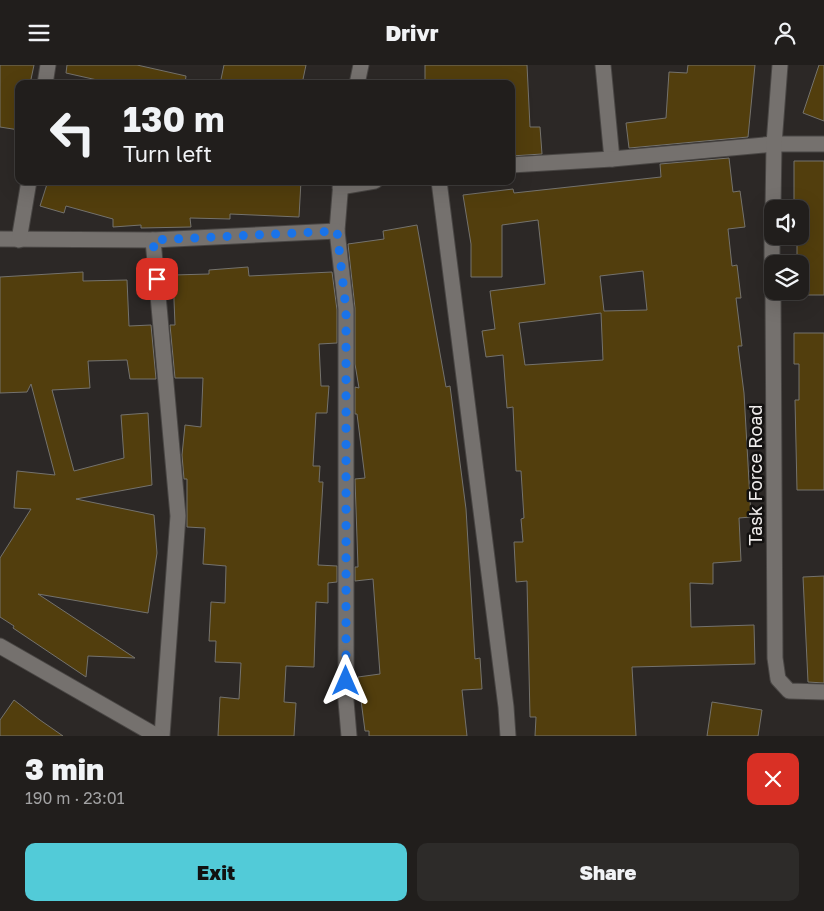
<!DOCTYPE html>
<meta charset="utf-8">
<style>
:root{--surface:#211e1c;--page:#2d2b29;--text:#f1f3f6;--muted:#a2a2a3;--line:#3e3c3b;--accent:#52cbd8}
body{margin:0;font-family:"Golos Text",sans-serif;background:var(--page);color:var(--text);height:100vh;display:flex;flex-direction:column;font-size:19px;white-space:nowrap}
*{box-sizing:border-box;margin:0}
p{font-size:16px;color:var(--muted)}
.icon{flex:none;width:28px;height:28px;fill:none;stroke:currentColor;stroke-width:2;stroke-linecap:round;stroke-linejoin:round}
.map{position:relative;height:671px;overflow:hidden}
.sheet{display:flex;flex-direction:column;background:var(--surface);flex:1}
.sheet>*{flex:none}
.hud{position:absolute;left:15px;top:15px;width:500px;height:105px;border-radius:10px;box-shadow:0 5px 20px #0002,0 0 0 1px var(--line);background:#211e1c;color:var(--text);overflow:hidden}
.buttons{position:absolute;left:764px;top:135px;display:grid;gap:10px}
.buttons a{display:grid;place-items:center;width:45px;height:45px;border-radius:10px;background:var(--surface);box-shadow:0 5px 20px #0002,0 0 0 1px var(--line);font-size:25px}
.pin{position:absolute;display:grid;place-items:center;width:42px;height:42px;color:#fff;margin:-21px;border-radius:10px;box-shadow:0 2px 8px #0006}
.me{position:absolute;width:55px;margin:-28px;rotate:0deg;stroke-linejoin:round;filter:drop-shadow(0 0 4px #0008)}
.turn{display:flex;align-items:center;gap:18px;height:105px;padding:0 25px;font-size:22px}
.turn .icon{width:65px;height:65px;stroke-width:2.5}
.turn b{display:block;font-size:35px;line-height:42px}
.round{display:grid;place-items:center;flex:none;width:52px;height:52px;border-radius:10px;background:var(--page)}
.summary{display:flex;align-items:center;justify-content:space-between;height:85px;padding:0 25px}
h1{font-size:30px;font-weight:800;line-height:38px}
.button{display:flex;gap:10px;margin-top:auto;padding:10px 25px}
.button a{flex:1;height:58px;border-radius:10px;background:var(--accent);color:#111;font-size:20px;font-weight:800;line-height:58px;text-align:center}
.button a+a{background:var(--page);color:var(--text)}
header{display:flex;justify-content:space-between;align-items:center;height:65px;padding:0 25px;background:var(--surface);font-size:22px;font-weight:800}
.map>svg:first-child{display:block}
.building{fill:#523e0d;stroke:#74726d;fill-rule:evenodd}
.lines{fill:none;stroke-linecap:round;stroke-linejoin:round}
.minor-casing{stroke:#494644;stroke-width:17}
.minor{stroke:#75716e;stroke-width:15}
.route{stroke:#1a73e8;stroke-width:9;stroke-dasharray:0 16.2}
.labels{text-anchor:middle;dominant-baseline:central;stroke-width:5;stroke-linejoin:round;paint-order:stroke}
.street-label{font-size:18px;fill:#efeceb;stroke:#131110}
</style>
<header><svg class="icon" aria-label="menu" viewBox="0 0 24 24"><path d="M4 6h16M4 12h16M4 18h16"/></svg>Drivr<svg class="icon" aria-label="person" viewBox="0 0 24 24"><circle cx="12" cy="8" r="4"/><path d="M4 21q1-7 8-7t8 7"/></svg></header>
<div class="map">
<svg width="824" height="671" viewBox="0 0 824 671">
<rect width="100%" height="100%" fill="#2c2826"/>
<g class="building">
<polygon points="0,0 34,0 30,19 19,19 19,65 0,62"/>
<polygon points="67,0 137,0 186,11 185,19 115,19 66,8"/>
<polygon points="224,0 306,0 302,19 220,19"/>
<polygon points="425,0 527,0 530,62 540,62 542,89 511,91 511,19 425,19"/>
<polygon points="688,0 755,0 748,72 629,83 626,58 666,53 669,7 687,8"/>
<polygon points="819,0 824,0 824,56 803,48"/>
<path d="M729 93 733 127 740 126 745 162 728 164 732 201 737 200 741 233H736L742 281H738L744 328 751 452 739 453 741 496 713 498V519L690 518 691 562 754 560 755 599 632 602 636 671H535L536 652H530L527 516 516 517 514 477H523L521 454 524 453 521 406H516L513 342 507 343 503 290 486 292 482 266 495 264 490 226 545 219 538 155 502 160V212H471V179L463 130 513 124 514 128 661 112 660 99ZM643 206 647 245 604 246 600 211ZM601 248 603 295 525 300 519 258Z"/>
<polygon points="794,96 824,96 824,230 798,230 798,226 800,226 800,199 797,199 797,172 794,171 800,171 800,144 794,144"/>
<polygon points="48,116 301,116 299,152 230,149 230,154 190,153 191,162 141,163 141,160 113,162 113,154 66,141 64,148 40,141"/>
<polygon points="417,160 446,322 450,321 466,444 475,594 480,593 482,624 462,625 467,671 369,671 369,666 365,666 358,612 380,609 373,514 355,516 355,502 358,502 355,414 365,413 357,349 355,349 355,322 359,323 355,299 355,243 348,179 384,174 383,166"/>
<polygon points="248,202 249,211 332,207 337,245 337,278 319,279 321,321 329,321 327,348 316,348 313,401 320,401 319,417 323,417 318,500 337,501 337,517 328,518 328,538 316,537 314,602 286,601 284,637 296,638 294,671 218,671 220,632 239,634 241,598 215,597 216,576 209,576 211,537 225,538 226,501 203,499 205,463 187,462 187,414 184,414 182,390 185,360 201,362 203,313 175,313 170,260 175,260 173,210 209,209 209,205"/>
<polygon points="83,207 83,216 127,215 129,261 151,260 156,314 130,314 127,295 88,296 90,323 52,325 74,406 124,393 121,350 148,348 152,420 76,434 154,450 157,488 148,548 38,529 135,593 88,591 86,612 13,563 14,561 0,552 0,493 31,444 14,443 17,406 55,410 31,319 27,327 0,328 0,212"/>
<polygon points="794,268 824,268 824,425 797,425 795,335 799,335 799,299 794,299"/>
<polygon points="824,511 824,618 808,617 803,512"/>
<polygon points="14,635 40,655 63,671 0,671 0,655"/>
<polygon points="712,637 762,645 758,671 707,671"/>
</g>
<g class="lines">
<defs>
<g id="minor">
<polyline points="603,0 612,94"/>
<polyline points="45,19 48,0"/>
<polyline points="357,19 361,0"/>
<polyline points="511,100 612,94 774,79 824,79"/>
<polyline points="341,116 337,166 346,244 346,636 349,671"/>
<polyline points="439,116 506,642 508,671"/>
<polyline points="340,122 375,116"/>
<polyline points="773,144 774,79 780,0"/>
<polyline points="772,170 772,221"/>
<polyline points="0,174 153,175 337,166"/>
<polyline points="19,175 29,116"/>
<polyline points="153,175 178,451 162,671"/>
<polyline points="773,226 775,593 778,614 789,626 824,627"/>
<polyline points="0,581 157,671"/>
</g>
</defs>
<use href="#minor" class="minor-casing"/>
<use href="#minor" class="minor"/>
</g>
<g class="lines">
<polyline class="route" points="157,214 153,175 337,166 346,244 346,616"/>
</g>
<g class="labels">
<g class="street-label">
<text transform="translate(755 410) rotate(-90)">Task Force Road</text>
</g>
</g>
</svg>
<div class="buttons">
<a><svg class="icon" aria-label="sound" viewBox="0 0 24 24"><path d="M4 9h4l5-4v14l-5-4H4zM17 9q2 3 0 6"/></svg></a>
<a><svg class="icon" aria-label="layers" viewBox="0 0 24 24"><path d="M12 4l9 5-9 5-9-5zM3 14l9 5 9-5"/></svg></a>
</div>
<div class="pin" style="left:157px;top:214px;background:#d93025"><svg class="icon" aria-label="arrive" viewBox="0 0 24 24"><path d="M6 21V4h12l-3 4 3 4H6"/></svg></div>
<svg class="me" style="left:346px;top:616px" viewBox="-20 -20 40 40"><path d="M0-17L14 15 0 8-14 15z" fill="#1a73e8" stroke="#fff" stroke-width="4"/></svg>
<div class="hud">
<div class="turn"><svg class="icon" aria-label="left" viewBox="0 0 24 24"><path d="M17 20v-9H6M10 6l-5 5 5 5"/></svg><div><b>130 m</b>Turn left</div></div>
</div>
</div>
<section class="sheet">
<div class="summary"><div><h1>3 min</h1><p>190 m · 23:01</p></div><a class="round" style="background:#d93025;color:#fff"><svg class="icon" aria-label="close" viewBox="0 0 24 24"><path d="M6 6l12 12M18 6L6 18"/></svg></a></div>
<div class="button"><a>Exit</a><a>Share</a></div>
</section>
